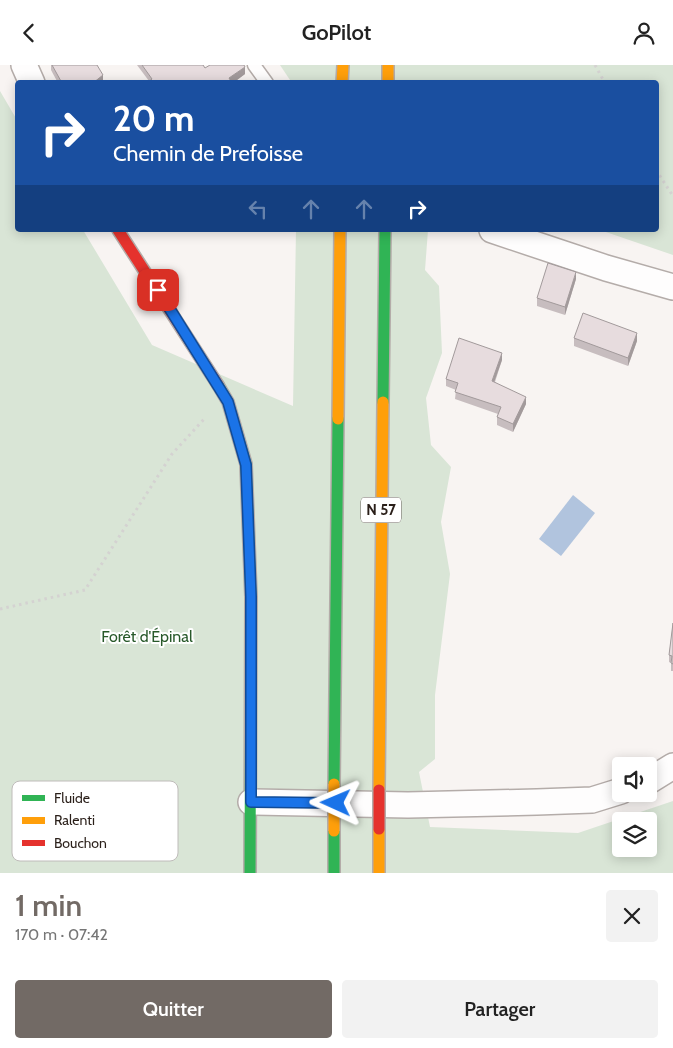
<!DOCTYPE html>
<html lang="fr">
<meta charset="utf-8">
<style>
:root{--surface:#fff;--page:#f2f2f2;--text:#222;--muted:#767676;--accent:#726a65}
body{margin:0;font-family:Cabin,sans-serif;background:var(--page);color:var(--text);height:100vh;display:flex;flex-direction:column;font-size:19px;white-space:nowrap}
*{box-sizing:border-box;margin:0}
p{font-size:16px;color:var(--muted)}
.icon{flex:none;width:28px;height:28px;fill:none;stroke:currentColor;stroke-width:2;stroke-linecap:round;stroke-linejoin:round}
.map{position:relative;height:808px;overflow:hidden}
.side{display:flex;flex-direction:column;background:var(--surface);flex:1}
.side>*{flex:none}
.hud{position:absolute;left:15px;top:15px;width:644px;height:152px;border-radius:5px;box-shadow:0 2px 12px #0003;background:#1a4fa0;color:#fff;overflow:hidden}
.tools{position:absolute;left:612px;top:692px;display:grid;gap:10px}
.tools a{display:grid;place-items:center;width:45px;height:45px;border-radius:5px;background:var(--surface);box-shadow:0 2px 12px #0003;font-size:25px}
.pin{position:absolute;display:grid;place-items:center;width:42px;height:42px;color:#fff;margin:-21px;border-radius:10px;box-shadow:0 2px 8px #0006}
.me{position:absolute;width:55px;margin:-28px;rotate:271deg;stroke-linejoin:round;filter:drop-shadow(0 0 4px #0008)}
.turn{display:flex;align-items:center;gap:18px;height:105px;padding:0 15px;font-size:22px}
.turn .icon{width:65px;height:65px;stroke-width:2.5}
.turn b{display:block;font-size:35px;line-height:42px}
.lanes{display:flex;align-items:center;height:48px;padding:0 15px;background:#0003;justify-content:center;gap:25px;direction:ltr}
.lanes .off{opacity:.35}
.round{display:grid;place-items:center;flex:none;width:52px;height:52px;border-radius:5px;background:var(--page)}
.head{display:flex;align-items:center;justify-content:space-between;height:85px;padding:0 15px}
h1{font-size:30px;font-weight:600;line-height:38px;color:var(--accent)}
.button{display:flex;gap:10px;margin-top:auto;padding:10px 15px}
.button a{flex:1;height:58px;border-radius:5px;background:var(--accent);color:#fff;font-size:20px;font-weight:600;line-height:58px;text-align:center}
.button a+a{background:var(--page);color:var(--text)}
header{display:flex;justify-content:space-between;align-items:center;height:65px;padding:0 15px;background:var(--surface);font-size:22px;font-weight:600}
.map>svg:first-child{display:block}
.green{fill:#d9e5d6;fill-rule:evenodd}
.water{fill:#b1c4de}
.lines{fill:none;stroke-linecap:round;stroke-linejoin:round}
.lane-casing{stroke:#b4aca9;stroke-width:15}
.street-casing{stroke:#b4aca9;stroke-width:28}
.fast-casing{stroke:#b4aca9;stroke-width:14}
.slow-casing{stroke:#b4aca9;stroke-width:14}
.jam-casing{stroke:#b4aca9;stroke-width:14}
.path{stroke:#d4d2d1;stroke-width:3;stroke-dasharray:2.5 4;stroke-linecap:butt}
.lane{stroke:#fefdfd;stroke-width:12}
.street{stroke:#fefdfd;stroke-width:25}
.fast{stroke:#30b455;stroke-width:11}
.slow{stroke:#ff9f0a;stroke-width:11}
.jam{stroke:#e5322d;stroke-width:11}
.slow-bridge-casing{stroke:#b4aca9;stroke-width:14;stroke-linecap:butt}
.jam-bridge-casing{stroke:#b4aca9;stroke-width:14;stroke-linecap:butt}
.slow-bridge{stroke:#ff9f0a;stroke-width:11}
.jam-bridge{stroke:#e5322d;stroke-width:11}
.wall{fill:#c7bdbf}
.shaded-wall{fill:#a29a9b}
.building{fill:#e7dcde;stroke:#a29a9b}
.route-casing{stroke:#114b97;stroke-width:12}
.route{stroke:#1a73e8;stroke-width:9}
.labels{text-anchor:middle;dominant-baseline:central;stroke-width:4;stroke-linejoin:round;paint-order:stroke}
.shield{fill:#fff;stroke:#6a625e;stroke-width:1}
.shield-label{font-size:15px;font-weight:bold;fill:#2a1f19}
.park-label{font-size:16px;fill:#28592a;stroke:#fff}
.key{fill:#fff;stroke:#bfbcba;stroke-width:1}
.key-label{font-size:14px;fill:#2a1f19}
</style>
<header><svg class="icon" aria-label="back" viewBox="0 0 24 24"><path d="M15 5l-7 7 7 7"/></svg>GoPilot<svg class="icon" aria-label="person" viewBox="0 0 24 24"><circle cx="12" cy="8" r="4"/><path d="M4 21q1-7 8-7t8 7"/></svg></header>
<div class="map">
<svg width="673" height="808" viewBox="0 0 673 808">
<rect width="100%" height="100%" fill="#f8f4f2"/>
<g class="green">
<polygon points="280,0 673,0 673,190 600,165 656,165 656,18 292,18"/>
<path d="M0 26 17 55 18 165H83L152 280 293 341 296 165H428L425 205 439 221 442 288 426 333 431 380 451 402 441 457 450 509 435 630V694L419 707 430 762 578 768 673 736V808H0ZM621 756H649V784H621Z"/>
</g>
<polygon class="water" points="573,430 595,448 561,491 539,474"/>
<g class="lines">
<defs>
<polyline id="lane" points="254,0 267,18"/>
<g id="street">
<polyline points="24,0 32,18"/>
<polyline points="492,165 606,203 673,222"/>
<polyline points="649,716 673,701"/>
<polyline points="251,737 408,740 537,737 592,735 621,726"/>
</g>
<g id="fast">
<polyline points="218,320 228,337 246,399 251,532 250,808"/>
<polyline points="383,337 385,165"/>
<polyline points="334,719 338,354"/>
<polyline points="334,766 334,808"/>
</g>
<g id="slow">
<polyline points="388,0 388,18"/>
<polyline points="342,18 343,0"/>
<polyline points="338,354 340,165"/>
<polyline points="379,725 383,337"/>
<polyline points="379,764 379,808"/>
</g>
<polyline id="jam" points="118,165 218,320"/>
</defs>
<use href="#lane" class="lane-casing"/>
<use href="#street" class="street-casing"/>
<use href="#fast" class="fast-casing"/>
<use href="#slow" class="slow-casing"/>
<use href="#jam" class="jam-casing"/>
<g class="path">
<polyline points="595,0 605,18"/>
<polyline points="656,105 673,131"/>
<polyline points="0,544 85,525 172,389 206,352"/>
</g>
<use href="#lane" class="lane"/>
<use href="#street" class="street"/>
<use href="#fast" class="fast"/>
<use href="#slow" class="slow"/>
<use href="#jam" class="jam"/>
<defs>
<polyline id="slow-bridge" points="334,719 334,766"/>
<polyline id="jam-bridge" points="379,725 379,764"/>
</defs>
<use href="#slow-bridge" class="slow-bridge-casing"/>
<use href="#jam-bridge" class="jam-bridge-casing"/>
<use href="#slow-bridge" class="slow-bridge"/>
<use href="#jam-bridge" class="jam-bridge"/>
</g>
<g class="wall">
<polygon points="51,0 97,0 103,17 102,18 58,18 51,5"/>
<polygon points="137,0 203,0 205,3 245,9 233,18 147,18 149,16"/>
<polygon points="576,214 565,250 537,241 537,233"/>
<polygon points="574,273 637,276 628,301 574,281"/>
<polygon points="502,295 495,317 526,339 513,367 497,360 497,352 498,349 455,334 456,325 446,321 446,314"/>
<polygon points="673,558 673,606 671,606 671,598 669,597 669,590"/>
</g>
<g class="shaded-wall">
<polygon points="245,2 245,9 233,18 229,18 229,13"/>
<polygon points="103,10 103,17 102,18 93,18"/>
<polygon points="576,207 576,214 565,250 565,242"/>
<polygon points="637,268 637,276 628,301 628,293"/>
<polygon points="502,288 502,295 492,323 492,316"/>
<polygon points="526,332 526,339 513,367 513,359"/>
</g>
<g class="building">
<polygon points="52,0 97,0 103,10 93,18 62,18"/>
<polygon points="142,0 203,0 205,3 210,0 244,0 245,2 229,13 232,18 147,18 152,14"/>
<polygon points="548,198 576,207 565,242 537,233"/>
<polygon points="583,248 637,268 628,293 574,273"/>
<polygon points="459,273 502,288 492,316 526,332 513,359 497,352 501,342 455,327 458,318 446,314"/>
<polygon points="673,558 673,599 671,598 672,591 669,590"/>
</g>
<g class="lines">
<defs>
<polyline id="route" points="158,225 228,337 246,400 251,532 251,737 336,738"/>
</defs>
<use href="#route" class="route-casing"/>
<use href="#route" class="route"/>
</g>
<g class="labels">
<rect class="shield" x="361" y="432.5" width="40" height="25" rx="4"/>
<g class="shield-label">
<text x="381" y="445">N 57</text>
</g>
<g class="park-label">
<text x="147" y="571">Forêt d'Épinal</text>
</g>
</g>
<rect x="12" y="716" width="166" height="80" rx="8" class="key"/>
<rect x="22" y="730" width="23" height="6" fill="#30b455"/>
<rect x="22" y="752" width="23" height="7" fill="#ff9f0a"/>
<rect x="22" y="775" width="23" height="6" fill="#e5322d"/>
<g class="key-label">
<text x="54" y="738">Fluide</text>
<text x="54" y="760">Ralenti</text>
<text x="54" y="783">Bouchon</text>
</g>
</svg>
<div class="tools">
<a><svg class="icon" aria-label="sound" viewBox="0 0 24 24"><path d="M4 9h4l5-4v14l-5-4H4zM17 9q2 3 0 6"/></svg></a>
<a><svg class="icon" aria-label="layers" viewBox="0 0 24 24"><path d="M12 4l9 5-9 5-9-5zM3 14l9 5 9-5"/></svg></a>
</div>
<div class="pin" style="left:158px;top:225px;background:#d93025"><svg class="icon" aria-label="arrive" viewBox="0 0 24 24"><path d="M6 21V4h12l-3 4 3 4H6"/></svg></div>
<svg class="me" style="left:336px;top:738px" viewBox="-20 -20 40 40"><path d="M0-17L14 15 0 8-14 15z" fill="#1a73e8" stroke="#fff" stroke-width="4"/></svg>
<div class="hud">
<div class="turn"><svg class="icon" aria-label="right" viewBox="0 0 24 24"><path d="M7 20v-9h11M14 6l5 5-5 5"/></svg><div><b>20 m</b>Chemin de Prefoisse</div></div>
<div class="lanes"><svg class="icon off" aria-label="left" viewBox="0 0 24 24"><path d="M17 20v-9H6M10 6l-5 5 5 5"/></svg><svg class="icon off" aria-label="ahead" viewBox="0 0 24 24"><path d="M12 20V5M6 11l6-6 6 6"/></svg><svg class="icon off" aria-label="ahead" viewBox="0 0 24 24"><path d="M12 20V5M6 11l6-6 6 6"/></svg><svg class="icon" aria-label="right" viewBox="0 0 24 24"><path d="M7 20v-9h11M14 6l5 5-5 5"/></svg></div>
</div>
</div>
<section class="side">
<div class="head"><div><h1>1 min</h1><p>170 m · 07:42</p></div><a class="round"><svg class="icon" aria-label="close" viewBox="0 0 24 24"><path d="M6 6l12 12M18 6L6 18"/></svg></a></div>
<div class="button"><a>Quitter</a><a>Partager</a></div>
</section>
